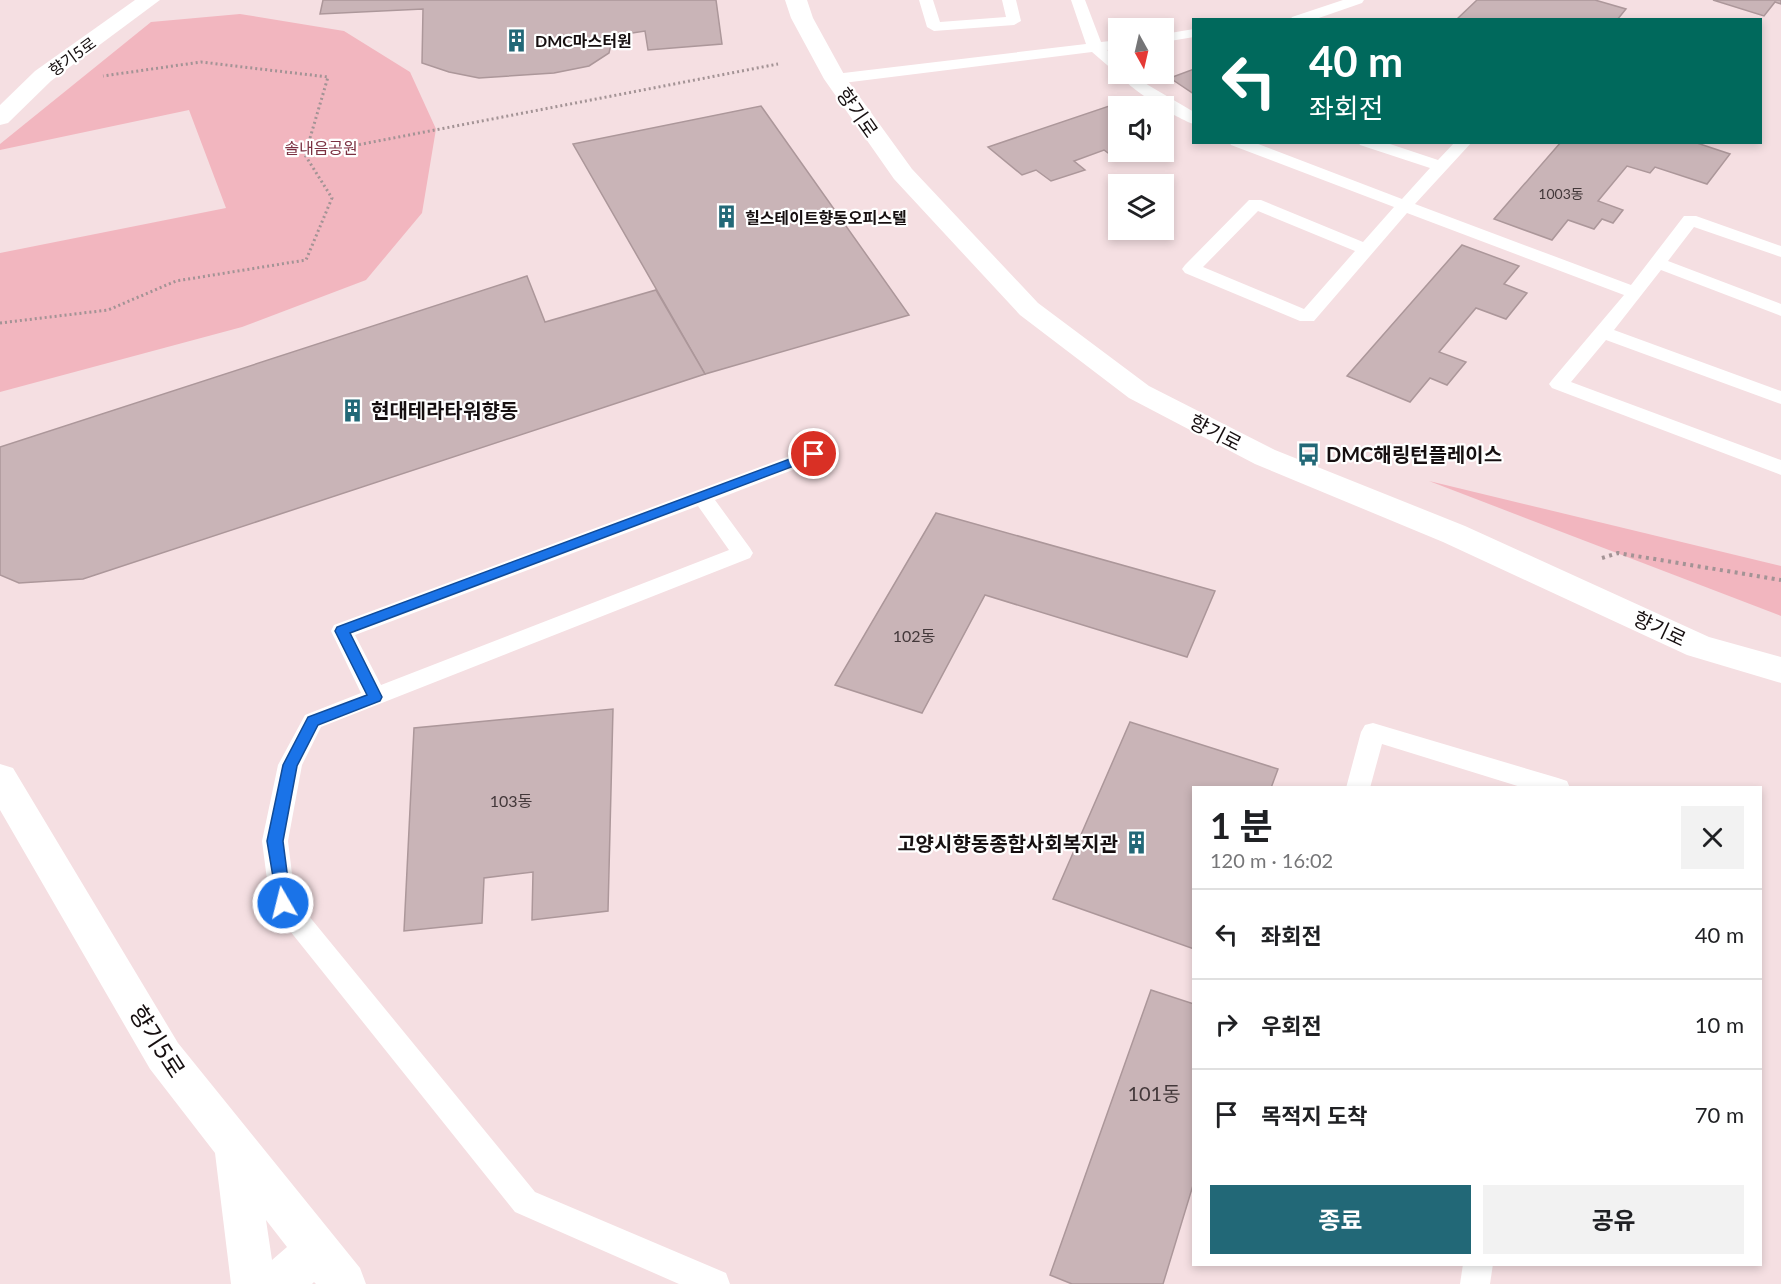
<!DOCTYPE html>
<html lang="ko">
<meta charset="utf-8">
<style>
:root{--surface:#fff;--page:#f2f2f2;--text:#202124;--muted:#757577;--line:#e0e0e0;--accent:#226877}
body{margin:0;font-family:Lato,"Noto Sans KR",sans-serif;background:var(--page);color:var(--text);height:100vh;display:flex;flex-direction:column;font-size:22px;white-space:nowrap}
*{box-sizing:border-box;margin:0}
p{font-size:20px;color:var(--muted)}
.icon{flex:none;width:33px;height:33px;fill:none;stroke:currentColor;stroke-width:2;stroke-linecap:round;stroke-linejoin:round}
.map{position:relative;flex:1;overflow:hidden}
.sheet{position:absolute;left:1192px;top:786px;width:570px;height:480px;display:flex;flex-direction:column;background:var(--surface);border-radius:0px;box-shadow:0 3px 9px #0003}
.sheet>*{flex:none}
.guide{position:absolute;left:1192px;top:18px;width:570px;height:126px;border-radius:0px;box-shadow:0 3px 9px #0003;background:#00695c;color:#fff;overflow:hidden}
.needle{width:39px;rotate:172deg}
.controls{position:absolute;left:1108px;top:18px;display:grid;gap:12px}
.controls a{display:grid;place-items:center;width:66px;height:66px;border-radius:0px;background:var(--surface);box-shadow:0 3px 9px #0003;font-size:30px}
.pin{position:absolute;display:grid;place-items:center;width:51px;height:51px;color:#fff;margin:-26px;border:3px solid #fff;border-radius:50%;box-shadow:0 2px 6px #0007}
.me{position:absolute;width:66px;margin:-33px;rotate:352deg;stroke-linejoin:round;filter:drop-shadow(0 0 4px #0008)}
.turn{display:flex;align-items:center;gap:21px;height:126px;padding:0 18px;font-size:27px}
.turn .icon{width:78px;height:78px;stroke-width:2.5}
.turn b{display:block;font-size:42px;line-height:51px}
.round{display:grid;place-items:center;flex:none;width:63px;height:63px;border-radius:0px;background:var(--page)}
.headline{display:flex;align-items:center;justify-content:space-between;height:102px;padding:0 18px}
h1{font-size:36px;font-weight:700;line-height:45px}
.action{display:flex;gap:12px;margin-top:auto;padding:12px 18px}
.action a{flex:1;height:69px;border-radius:0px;background:var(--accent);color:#fff;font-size:24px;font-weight:700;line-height:69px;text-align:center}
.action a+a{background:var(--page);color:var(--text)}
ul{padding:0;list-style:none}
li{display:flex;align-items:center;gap:18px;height:90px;padding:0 18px;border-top:2px solid var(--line)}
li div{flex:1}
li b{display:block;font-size:22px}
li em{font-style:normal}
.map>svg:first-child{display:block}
.green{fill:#f2b6bf}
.building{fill:#c9b4b7;stroke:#ac979a;stroke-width:1.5}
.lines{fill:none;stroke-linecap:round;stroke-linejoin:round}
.path-far1{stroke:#a39395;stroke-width:3;stroke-dasharray:2 3;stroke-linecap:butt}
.path{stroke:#a39395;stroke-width:4;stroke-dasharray:3 4.5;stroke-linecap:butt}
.service{fill:#fff;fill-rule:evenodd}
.minor{fill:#fff;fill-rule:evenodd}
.secondary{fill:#fff;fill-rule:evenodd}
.route{fill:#1a73e8;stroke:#114b97;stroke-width:1.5}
.labels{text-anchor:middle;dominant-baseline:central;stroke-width:4.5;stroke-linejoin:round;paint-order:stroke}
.far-number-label{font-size:14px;fill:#43383a}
.far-poi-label{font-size:16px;font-weight:bold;fill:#160f10;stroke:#fff;text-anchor:start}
.far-street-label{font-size:16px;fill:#160f10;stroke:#fff}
.far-park-label{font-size:16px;fill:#7b3142;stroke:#fff}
.number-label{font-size:16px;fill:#43383a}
.street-label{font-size:20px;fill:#160f10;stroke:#fff}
.poi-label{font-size:20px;font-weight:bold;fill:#160f10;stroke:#fff;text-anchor:start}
.near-number-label{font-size:20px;fill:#43383a}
.near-street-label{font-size:24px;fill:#160f10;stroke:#fff}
</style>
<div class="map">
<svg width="1781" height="1284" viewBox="0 0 1781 1284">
<rect width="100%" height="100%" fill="#f5dfe2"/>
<g class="green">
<polygon points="240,14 344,31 410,72 436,129 422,213 366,280 242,327 0,392 0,253 226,208 189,110 0,150 0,144 151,22"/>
<polygon points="1429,481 1781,566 1781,616"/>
</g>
<g class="building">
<polygon points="323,0 716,0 722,44 648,50 645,31 613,36 609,53 589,66 554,73 479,78 449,72 422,63 423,9 320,14"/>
<polygon points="1477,0 1595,0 1626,9 1617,20 1456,20"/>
<polygon points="1713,0 1781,0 1781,4 1775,2 1764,16"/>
<polygon points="1194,69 1194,94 1170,78"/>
<polygon points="1124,101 1132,106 1119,106 1119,152 1137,152 1116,159 1104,150 1074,161 1085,170 1051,181 1036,170 1022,175 988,147"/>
<polygon points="761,106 909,315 705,374 573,144"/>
<polygon points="1561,142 1694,142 1730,154 1707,184 1655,167 1650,173 1627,166 1598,201 1623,210 1613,223 1602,219 1594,229 1568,220 1552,240 1494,219"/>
<polygon points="1462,245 1519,266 1504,284 1527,293 1506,319 1476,308 1439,352 1466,362 1447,385 1430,378 1410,402 1347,376"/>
<polygon points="527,276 545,322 656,290 705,374 83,579 19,583 0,575 0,447"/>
<polygon points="936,513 1215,591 1187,657 985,595 922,713 835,685"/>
<polygon points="613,709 608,911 532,920 533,872 484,878 482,923 404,931 414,728"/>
<polygon points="1130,722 1278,769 1271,788 1194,788 1194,949 1053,899"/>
<polygon points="1151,990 1194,1004 1194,1182 1163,1284 1072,1284 1050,1275"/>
</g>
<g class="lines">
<g class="path-far1">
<polyline points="305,155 778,64"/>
<polyline points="0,323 108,310 176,281 306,260 332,198 305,155 328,77 201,62 103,76"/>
</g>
<polyline class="path" points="1602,558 1618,553 1781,580"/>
<g class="service">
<polygon points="919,0 933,0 940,22 1006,17 1002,0 1016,0 1021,21 1014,25 934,31 927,27"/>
<polygon points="1071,0 1085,0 1101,42 1119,40 1119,48 1107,50 1119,60 1119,73 1114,71 1092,52 835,84 827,79 835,74 1086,44"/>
<polygon points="1343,0 1364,0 1362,3 1313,20 1290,20 1292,17"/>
<polygon points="1194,29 1194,37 1164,42 1164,34"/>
<path d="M1119 73 1135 74 1148 85 1194 112V124C1179 120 1124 86 1119 73Z"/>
<path d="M1229 142H1253L1402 199 1430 168 1360 145 1358 142H1384L1438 160 1455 142H1472L1415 204 1631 285 1684 216H1696L1781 246V257L1694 227 1668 261 1781 304V316L1661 270 1614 330 1781 391V404L1606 340 1571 382 1781 460V475L1552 388 1549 384 1552 380 1624 295 1407 213 1314 321H1300L1185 273 1182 269 1185 265 1249 200H1261L1363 242 1394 207 1231 145ZM1258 211 1355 251 1304 309 1203 267Z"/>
<path d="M814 447 821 449 824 454 821 459 715 500 750 548 753 553 750 558 321 727 302 765 288 841 295 899 535 1192 726 1273 730 1284H679L515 1212 274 911 270 903 262 841 278 765 305 715 361 693 331 631 334 625ZM698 506 729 550 381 685 355 635Z"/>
<polygon points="1373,723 1558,778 1567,781 1570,788 1524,788 1382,744 1370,788 1346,788 1361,732 1365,725"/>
<polygon points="1463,1264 1493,1264 1490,1284 1460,1284"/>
</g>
<g class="minor">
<polygon points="135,0 160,0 51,81 8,123 0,125 0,105 35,71"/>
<path d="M0 764 13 768 178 1043 360 1268 366 1284H316L314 1282 312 1284H231L215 1153 150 1069 0 810ZM266 1220 287 1247 272 1260Z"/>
</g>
<polygon class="secondary" points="785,0 807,0 813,18 846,78 912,169 1038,303 1149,386 1275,450 1465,526 1709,637 1781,657 1781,683 1687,655 1443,542 1255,464 1129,398 1020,315 894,179 824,79 791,18"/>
</g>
<polygon class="route" points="814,450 820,454 818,457 350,633 382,697 380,701 318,725 297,766 283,841 291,903 289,907 283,909 278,907 267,841 283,765 308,717 367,695 335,631 337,627"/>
<defs>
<symbol id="building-bare" viewBox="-9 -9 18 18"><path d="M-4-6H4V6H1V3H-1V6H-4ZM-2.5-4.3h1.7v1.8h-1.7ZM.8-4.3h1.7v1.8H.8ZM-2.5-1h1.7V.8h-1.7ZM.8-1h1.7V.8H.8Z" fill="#226877" stroke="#fff" stroke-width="2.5" paint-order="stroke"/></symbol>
<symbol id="bus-bare" viewBox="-9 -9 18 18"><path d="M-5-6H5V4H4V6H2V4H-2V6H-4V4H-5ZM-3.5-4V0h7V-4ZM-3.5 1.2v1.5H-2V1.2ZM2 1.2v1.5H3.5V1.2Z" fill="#226877" stroke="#fff" stroke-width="2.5" paint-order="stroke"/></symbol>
</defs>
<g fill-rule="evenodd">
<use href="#building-bare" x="500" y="24" width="33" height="33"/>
<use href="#building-bare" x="710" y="200" width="33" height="33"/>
<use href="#building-bare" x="336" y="394" width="33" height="33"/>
<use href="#bus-bare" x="1292" y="438" width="33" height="33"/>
<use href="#building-bare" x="1120" y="826" width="33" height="33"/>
</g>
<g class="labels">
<g class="far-number-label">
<text x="1561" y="193">1003동</text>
</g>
<g class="far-poi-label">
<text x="535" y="40">DMC마스터원</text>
<text x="745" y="217">힐스테이트향동오피스텔</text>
</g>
<g class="far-street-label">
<text transform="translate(72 56) rotate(-36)">향기5로</text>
</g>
<g class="far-park-label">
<text x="321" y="147">솔내음공원</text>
</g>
<g class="number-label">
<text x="914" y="635">102동</text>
<text x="511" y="800">103동</text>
</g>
<g class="street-label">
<text transform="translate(858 112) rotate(55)">향기로</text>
<text transform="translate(1216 432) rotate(27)">향기로</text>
<text transform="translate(1660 628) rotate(25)">향기로</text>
</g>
<g class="poi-label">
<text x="371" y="410">현대테라타워향동</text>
<text x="1326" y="454">DMC해링턴플레이스</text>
<text x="1118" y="843" text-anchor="end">고양시향동종합사회복지관</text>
</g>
<g class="near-number-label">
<text x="1154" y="1093">101동</text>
</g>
<g class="near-street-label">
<text transform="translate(158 1041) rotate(57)">향기5로</text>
</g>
</g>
</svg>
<div class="controls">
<a><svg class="needle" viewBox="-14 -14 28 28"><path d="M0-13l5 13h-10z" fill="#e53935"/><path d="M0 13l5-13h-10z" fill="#757577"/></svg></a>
<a><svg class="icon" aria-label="sound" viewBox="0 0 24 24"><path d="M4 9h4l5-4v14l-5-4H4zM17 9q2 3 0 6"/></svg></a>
<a><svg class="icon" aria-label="layers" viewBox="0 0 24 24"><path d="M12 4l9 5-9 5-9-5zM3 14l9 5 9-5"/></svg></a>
</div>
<div class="pin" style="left:814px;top:454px;background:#d93025"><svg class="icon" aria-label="arrive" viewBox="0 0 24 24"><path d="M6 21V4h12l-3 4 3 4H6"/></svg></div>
<svg class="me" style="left:283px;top:903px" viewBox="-20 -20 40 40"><circle r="17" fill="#1a73e8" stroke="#fff" stroke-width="3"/><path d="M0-11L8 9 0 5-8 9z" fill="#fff"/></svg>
<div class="guide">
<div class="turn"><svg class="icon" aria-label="left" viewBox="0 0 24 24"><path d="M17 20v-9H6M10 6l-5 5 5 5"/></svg><div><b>40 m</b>좌회전</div></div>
</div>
<section class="sheet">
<div class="headline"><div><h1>1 분</h1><p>120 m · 16:02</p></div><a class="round"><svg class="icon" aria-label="close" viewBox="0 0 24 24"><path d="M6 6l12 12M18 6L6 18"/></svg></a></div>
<ul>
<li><svg class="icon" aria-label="left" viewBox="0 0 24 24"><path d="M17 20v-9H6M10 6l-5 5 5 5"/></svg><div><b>좌회전</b></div><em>40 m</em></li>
<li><svg class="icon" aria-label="right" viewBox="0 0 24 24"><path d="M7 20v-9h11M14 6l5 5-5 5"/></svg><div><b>우회전</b></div><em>10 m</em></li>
<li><svg class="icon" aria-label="arrive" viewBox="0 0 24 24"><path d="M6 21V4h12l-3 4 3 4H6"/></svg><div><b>목적지 도착</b></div><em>70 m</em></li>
</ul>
<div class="action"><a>종료</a><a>공유</a></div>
</section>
</div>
